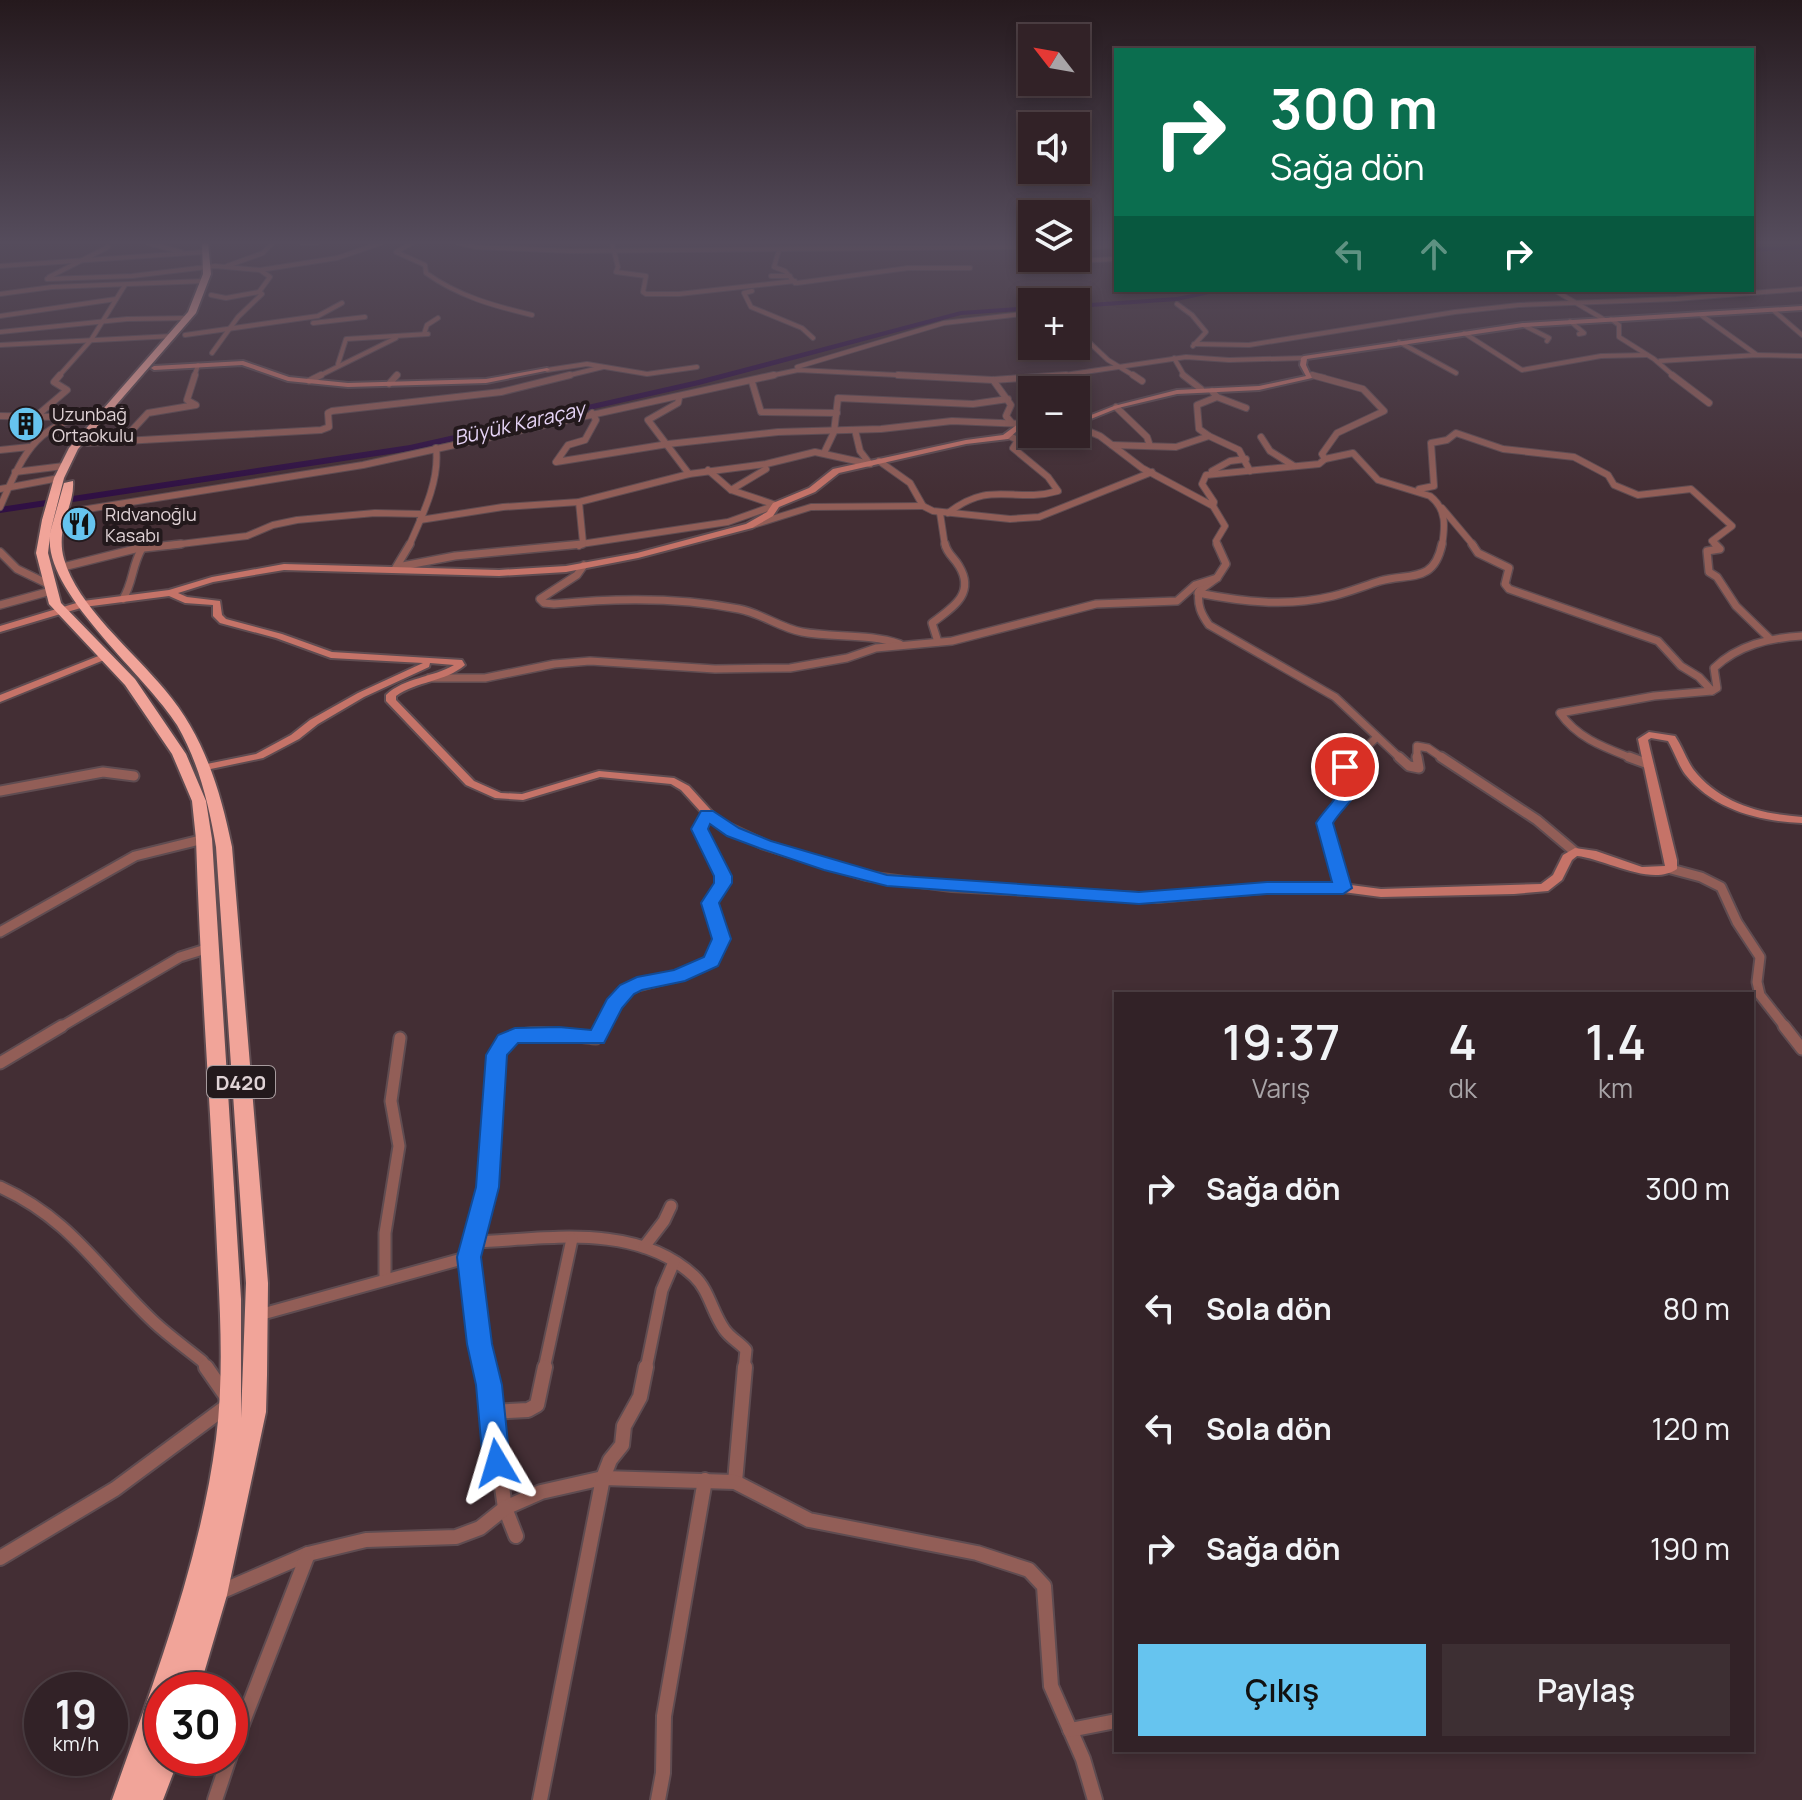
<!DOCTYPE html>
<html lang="tr">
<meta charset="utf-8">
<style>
:root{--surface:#322227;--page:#3d2f33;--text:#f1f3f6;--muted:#a8a4a7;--line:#4d3f44;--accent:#66c4ef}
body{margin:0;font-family:Manrope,sans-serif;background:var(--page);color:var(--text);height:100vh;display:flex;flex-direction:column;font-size:30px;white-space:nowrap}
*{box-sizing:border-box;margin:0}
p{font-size:26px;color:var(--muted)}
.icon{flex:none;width:44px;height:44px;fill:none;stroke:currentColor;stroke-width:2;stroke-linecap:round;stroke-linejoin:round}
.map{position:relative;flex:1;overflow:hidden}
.side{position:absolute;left:1114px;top:992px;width:640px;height:760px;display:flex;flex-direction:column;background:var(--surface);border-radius:0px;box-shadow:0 4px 12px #0003,0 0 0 2px var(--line)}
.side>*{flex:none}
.hud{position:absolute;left:1114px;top:48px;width:640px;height:244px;border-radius:0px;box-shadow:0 4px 12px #0003,0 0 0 2px var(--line);background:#0b6e4f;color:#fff;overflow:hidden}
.needle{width:52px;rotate:301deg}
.controls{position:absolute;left:1018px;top:24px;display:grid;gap:16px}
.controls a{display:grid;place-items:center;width:72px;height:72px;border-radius:0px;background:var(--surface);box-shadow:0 4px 12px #0003,0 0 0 2px var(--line);font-size:40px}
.speed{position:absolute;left:24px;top:1672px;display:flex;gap:16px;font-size:40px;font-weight:700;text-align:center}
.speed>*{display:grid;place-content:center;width:104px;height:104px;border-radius:50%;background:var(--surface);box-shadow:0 4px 12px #0003,0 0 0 2px var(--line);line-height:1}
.speed small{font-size:20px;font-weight:400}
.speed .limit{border:12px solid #d22;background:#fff;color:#111}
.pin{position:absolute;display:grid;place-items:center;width:68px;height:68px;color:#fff;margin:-34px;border:4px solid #fff;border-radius:50%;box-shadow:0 2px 8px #0007}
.me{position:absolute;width:88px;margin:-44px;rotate:353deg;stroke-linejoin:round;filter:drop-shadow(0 0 6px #0008)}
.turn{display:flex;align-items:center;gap:28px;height:168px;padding:0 24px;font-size:36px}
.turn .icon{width:104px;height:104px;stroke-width:2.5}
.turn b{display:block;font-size:56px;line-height:68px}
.lanes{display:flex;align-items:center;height:76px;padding:0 24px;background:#0003;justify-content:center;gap:40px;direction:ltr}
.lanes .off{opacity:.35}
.eta{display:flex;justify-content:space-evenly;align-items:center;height:136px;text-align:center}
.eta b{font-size:48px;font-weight:600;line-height:56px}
.primary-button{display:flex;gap:16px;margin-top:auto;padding:16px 24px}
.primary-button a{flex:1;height:92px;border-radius:0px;background:var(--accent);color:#111;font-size:32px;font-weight:600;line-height:92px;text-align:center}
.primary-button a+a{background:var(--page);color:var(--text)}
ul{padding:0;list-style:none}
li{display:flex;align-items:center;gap:24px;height:120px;padding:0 24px}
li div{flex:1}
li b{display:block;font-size:30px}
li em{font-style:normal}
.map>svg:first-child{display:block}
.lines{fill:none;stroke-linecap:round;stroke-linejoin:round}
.river{fill:#301044;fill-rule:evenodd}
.street-far5-casing{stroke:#5f4c51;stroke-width:6}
.street-far4-casing{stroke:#5f4c51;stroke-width:8}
.street-far3-casing{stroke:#5f4c51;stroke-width:10}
.street-far2-casing{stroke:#5f4c51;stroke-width:13}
.street-far1-casing{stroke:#5f4c51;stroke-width:15}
.street-casing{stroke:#5f4c51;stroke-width:18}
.secondary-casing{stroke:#5f4c51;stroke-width:4}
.highway-casing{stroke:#5f4c51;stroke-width:4}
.street-far5{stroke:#925e57;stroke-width:4}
.street-far4{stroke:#925e57;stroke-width:6}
.street-far3{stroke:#925e57;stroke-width:7}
.street-far2{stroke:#925e57;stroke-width:9}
.street-far1{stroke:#925e57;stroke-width:11}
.street{stroke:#925e57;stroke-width:14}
.secondary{fill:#c57368;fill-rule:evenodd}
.highway{fill:#f1a499;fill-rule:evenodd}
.route{fill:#1a73e8;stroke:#114b97;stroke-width:2}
.labels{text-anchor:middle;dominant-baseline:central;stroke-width:8;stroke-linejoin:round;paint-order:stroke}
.far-poi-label{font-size:18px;fill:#e0d3d6;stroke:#23191c;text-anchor:start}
.far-water-label{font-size:20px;font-style:italic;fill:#e6d4f6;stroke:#23191c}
.shield{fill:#23191c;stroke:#a79b9e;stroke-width:2}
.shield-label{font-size:20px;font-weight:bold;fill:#e0d3d6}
</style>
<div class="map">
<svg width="1802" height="1800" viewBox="0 0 1802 1800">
<rect width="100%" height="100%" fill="#432e34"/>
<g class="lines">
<g class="river">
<polygon points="1802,245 1802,249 1752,252 1752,248"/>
<polygon points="1212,290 1228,290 1177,301 1076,308 1076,304 1177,297"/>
<polygon points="1032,306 1032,310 961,315 699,385 410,451 0,513 0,507 410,445 698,380 961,311"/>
</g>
<defs>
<g id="street-far5">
<polyline points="148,243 181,252"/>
<polyline points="302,243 317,243"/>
<path d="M412 243 396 252 425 265 426 273C458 296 494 306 532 315"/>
<polyline points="459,243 476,247 571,251 1032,247"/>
<polyline points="612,243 618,267 616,272 646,276 643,292 646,294 679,294 795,281"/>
<polyline points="1076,248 1116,246"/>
<polyline points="779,250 774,267 785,271 795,283"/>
<polyline points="1034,258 1031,263 1116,259"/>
<polyline points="0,266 205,252"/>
<polyline points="227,266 263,253 272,243"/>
<polyline points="771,276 790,276"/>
<polyline points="49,277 108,247"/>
<polyline points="47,279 132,276 215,266 260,270 337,258 381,243"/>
<polyline points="797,283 908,268 970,268"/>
<polyline points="1554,290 1605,320"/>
<polyline points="752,291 744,293 751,307 802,328 813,338"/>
<polyline points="0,294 52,287 205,281"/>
<polyline points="211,295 226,298 259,292"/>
<polyline points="1177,304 1192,315 1206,332 1193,346"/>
<polyline points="1773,310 1802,335"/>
<polyline points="1701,315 1757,355"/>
<polyline points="0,316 116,299"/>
<polyline points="1611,319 1619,325 1619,337 1654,359 1675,377"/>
<polyline points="1570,321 1584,333 1579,334"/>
<polyline points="313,323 365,317"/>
<polyline points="1523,325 1549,338 1547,341"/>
<polyline points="1076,330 1108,360 1136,377"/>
<polyline points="0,332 127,319 189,318"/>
<polyline points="1464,333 1522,370 1601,356 1647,355"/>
<polyline points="424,334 427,325 438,318"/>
<polyline points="185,335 318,316 342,303"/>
<polyline points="1399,342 1456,373"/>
<polyline points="1194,344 1249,345 1455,312 1519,305 1676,299 1802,289"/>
<polyline points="0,345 173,336"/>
<polyline points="212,353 238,317 262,294 259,292 270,277 260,270"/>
<polyline points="1174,358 1185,377"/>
<polyline points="1660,361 1757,355 1802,356"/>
<polyline points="338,364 346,339 428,334"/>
<polyline points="797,367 944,323 1032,313"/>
<polyline points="547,370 587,364 647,374 697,367"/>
<polyline points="1311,375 1324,377"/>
<polyline points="58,377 91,340 125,285"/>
<polyline points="194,377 198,365"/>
<polyline points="317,377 396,338"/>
<polyline points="562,377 603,367"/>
<polyline points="765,377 798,370 937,377"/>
<polyline points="1051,377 1186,357 1229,360 1304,358"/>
</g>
<g id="street-far4">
<polyline points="898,375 993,380 1066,375"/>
<polyline points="1133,375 1142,381"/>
<polyline points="1183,375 1201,389"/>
<polyline points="1672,375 1709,403"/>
<polyline points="993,380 1011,405 1006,416 1011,422"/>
<polyline points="309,381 321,375"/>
<polyline points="752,382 761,412 837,413"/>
<polyline points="389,384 397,375"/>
<polyline points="1217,397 1246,408"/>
<polyline points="679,398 678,403 648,420 689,474"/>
<polyline points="1116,407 1147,437 1150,446"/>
<polyline points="592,413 596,420 585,440 568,445 556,462 668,444 778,432 881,429 952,421 1022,424"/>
<polyline points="0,416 61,417"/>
<polyline points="34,418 67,390 54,382 60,375"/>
<polyline points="1076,426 1100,436 1142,468 1213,506 1214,502 1202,484 1206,475 1319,464 1325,459 1322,454 1337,433 1384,411 1363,389 1312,375"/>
<polyline points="855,430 860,451 870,464"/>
<polyline points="1209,436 1239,450 1250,471"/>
<polyline points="1261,437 1270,451 1294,466"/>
<polyline points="121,442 148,413 196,405 187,400 195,375"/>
<polyline points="88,443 321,430 329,427 328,413 332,411 501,392 570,375"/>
<polyline points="1112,445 1176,447 1209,436 1199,429 1197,405 1217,397 1212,391"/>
<polyline points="0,450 29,447"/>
<polyline points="824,453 834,432 838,398 973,404 1008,399"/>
<path d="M1325 459 1353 453 1378 480 1430 496C1447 509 1445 527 1442 546"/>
<polyline points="879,461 910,483 923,506 933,511 1010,519 1039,517 1152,472"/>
<polyline points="708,470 731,490 776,505"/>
<polyline points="1212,471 1230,461 1246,459"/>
<polyline points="15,472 64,466"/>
<polyline points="0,489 59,478"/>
<polyline points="1419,489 1434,486 1431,443 1447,440 1456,433 1503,449 1574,457 1608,475 1614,485 1638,495 1691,489 1732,526 1712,541 1717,546"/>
<polyline points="731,490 766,469"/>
<polyline points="1213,506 1225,526 1216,541 1218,546"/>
<path d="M0 507C27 445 36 425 105 410"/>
<polyline points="1442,508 1474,546"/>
<polyline points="75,511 363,465 774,375"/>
<polyline points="940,513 945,546"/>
<path d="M948 513C992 479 1013 504 1058 491L1048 477 1013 448 1018 440 1009 436"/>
<polyline points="420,520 503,507 579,502 689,474 766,464 815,452 870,464"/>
<polyline points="753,525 811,507 923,506"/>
<polyline points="581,544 728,522 776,505"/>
<polyline points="164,546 247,536 273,525 297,520 375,513 421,514"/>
<path d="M409 546C422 516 440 481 436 448"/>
<polyline points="579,546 583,543 579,502"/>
</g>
<g id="street-far3">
<path d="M1217 544 1226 564 1217 578 1199 591C1197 605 1201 614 1209 625L1335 697 1401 759"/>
<polyline points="1472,544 1478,553 1509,568 1505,584 1509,589 1658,641 1681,666 1699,677 1712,691"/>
<polyline points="1715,544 1720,549 1707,551 1709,572 1717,577 1736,606 1770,639"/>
<polyline points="0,552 17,569 48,584"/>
<path d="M584 565 577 575 540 599 544 603 554 604C615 598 679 597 739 609 761 613 780 628 802 632 835 638 868 633 900 644"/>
<polyline points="63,567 135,549 181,544"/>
<polyline points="397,567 455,556 582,544"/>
<polyline points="395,569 410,544"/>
<path d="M1198 593C1243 602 1288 607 1333 596 1349 592 1364 586 1380 581 1411 573 1434 583 1442 544"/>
<path d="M123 599C134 580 131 568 142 548"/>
<polyline points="0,605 51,591"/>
<path d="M938 642 932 623C952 608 976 594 959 566 954 557 947 554 945 544"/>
<polyline points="429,678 485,678 554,664 590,661 715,669 790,668 847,658 876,648 952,641 1096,604 1177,601 1195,585 1217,578"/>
<polyline points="1354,759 1376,738"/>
<polyline points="1417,759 1417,746 1428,748 1444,759"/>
<path d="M1634 759C1606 748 1578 739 1560 713L1654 696 1712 691 1717 688 1714 668C1738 645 1769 638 1802 636"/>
</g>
<g id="street-far2">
<polyline points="1399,757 1409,766 1419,768 1417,757"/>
<polyline points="1441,757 1537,820 1575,852"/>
<polyline points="1629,757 1648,764"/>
<polyline points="0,791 103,772 134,776"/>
<polyline points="1671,869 1701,877 1721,887 1737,922 1760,957 1757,982 1760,995 1786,1028"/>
<path d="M1343 888 1325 823C1338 804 1355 791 1345 767L1356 757"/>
<polyline points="0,932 135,856 204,839"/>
<polyline points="59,1028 180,957 209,948"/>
<path d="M601 1028C627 980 628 990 676 976 688 973 700 966 712 961L721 939 710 903 723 883V876L699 829 707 814"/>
</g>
<g id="street-far1">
<polyline points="1784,1026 1802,1049"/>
<polyline points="0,1063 62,1026"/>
<path d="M0 1187C71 1219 99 1270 154 1322 169 1336 186 1348 202 1361L208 1369"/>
<path d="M475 1242C546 1239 636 1222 694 1276 709 1290 712 1312 724 1329 730 1338 739 1342 746 1350L744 1369"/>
<polyline points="644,1247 664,1221 671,1206"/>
<polyline points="385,1279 385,1233 399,1146 391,1101 400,1038"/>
<polyline points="259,1315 469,1257"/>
<path d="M486 1369 469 1257 488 1187 497 1055C500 1050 503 1043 508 1040 524 1028 576 1036 596 1038L602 1026"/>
<polyline points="544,1369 572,1239"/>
<polyline points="646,1369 662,1290 674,1262"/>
</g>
<g id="street">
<polyline points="485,1367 505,1508 516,1536"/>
<polyline points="491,1412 528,1410 537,1405 545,1367"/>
<polyline points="735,1482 745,1367"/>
<polyline points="0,1558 115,1489 231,1403 206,1367"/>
<polyline points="220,1592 308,1554 366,1540 456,1537 480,1528 505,1508 541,1492 603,1478 735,1482 809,1520 977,1553 1029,1570 1044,1586 1051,1686 1083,1759 1095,1800"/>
<polyline points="1070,1730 1116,1721"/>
<polyline points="230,1755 308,1554"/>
<polyline points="215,1800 229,1758"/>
<polyline points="540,1800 603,1478 610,1460 622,1445 624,1426 640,1397 646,1367"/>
<polyline points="658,1800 663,1773 664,1716 705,1480"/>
</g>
<g id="secondary">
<polygon points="1802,306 1802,310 1523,327 1307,359 1306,365 1312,378 1259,390 1177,394 1118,408 1076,425 1076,421 1114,406 1177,390 1259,386 1306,376 1300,365 1301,358 1304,356 1523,323"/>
<polygon points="243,361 289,377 348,383 486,379 547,368 550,370 486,383 348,387 288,381 242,365 154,370 151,368 154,366"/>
<path d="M1032 418V422L1026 423 1008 439 966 444 839 473 815 492 779 507 773 516 752 528 638 558 566 572 499 576 284 570 213 582 178 593 187 597 220 601 222 615 226 619 282 634 332 652 462 660 465 665C445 682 417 681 396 696V700L474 781 501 793 522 794 599 771 674 778 689 786 718 818 769 842 867 872 951 883 1157 894 1276 884H1343L1381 889 1541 884 1553 875 1563 855 1575 848 1596 851 1642 867 1665 866 1638 739 1649 732 1675 736C1682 746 1686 759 1693 769 1720 804 1761 814 1802 817V823C1758 821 1714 810 1685 774 1678 764 1674 751 1668 741L1651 738 1648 740 1650 749 1677 860V869C1651 887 1606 859 1577 856L1572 860 1562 880 1548 891 1514 894 1381 897 1343 892H1276L1157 902 951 891 866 880 761 848 710 822 681 790 671 784 600 777 523 800 495 798 466 785 386 701V695C405 677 432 678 454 665L430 663 429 667 364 697 318 724 299 739 263 758 206 770 202 769 201 767 202 765 256 754 291 735 310 720 358 693 423 663 331 658 276 638 220 623 213 616V605L185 603 169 596 84 607 0 632V626L83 601 169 590 212 577 284 564 499 570 566 566 637 553 746 524 767 512 773 503 809 488 833 469 966 440 1003 435 1022 421Z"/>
<polygon points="106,653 111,656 109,658 0,702 0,695"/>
</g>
<path id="highway" d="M202 243H208L211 274 196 313 78 449 64 478 50 533 64 483 73 481C75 506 55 527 64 559 77 606 134 652 165 690 204 736 220 789 232 847L268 1283 267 1375 266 1412 227 1595 199 1690H162V1735L158 1747 162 1745V1758H179L163 1800H112C153 1683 200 1563 216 1439 225 1369 219 1297 216 1227 210 1098 200 968 196 839L192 801 172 754 125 685 49 604 36 553 42 520 54 478 69 448 188 312 203 274ZM50 536C44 593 147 676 177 725 199 763 209 805 216 847L246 1283 241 1418V1299L212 839 206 801 186 754 135 679 61 603 48 553Z"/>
</defs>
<use href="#street-far5" class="street-far5-casing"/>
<use href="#street-far4" class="street-far4-casing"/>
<use href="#street-far3" class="street-far3-casing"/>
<use href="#street-far2" class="street-far2-casing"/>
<use href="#street-far1" class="street-far1-casing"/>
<use href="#street" class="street-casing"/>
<use href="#secondary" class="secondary-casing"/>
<use href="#highway" class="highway-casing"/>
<use href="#street-far5" class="street-far5"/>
<use href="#street-far4" class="street-far4"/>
<use href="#street-far3" class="street-far3"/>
<use href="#street-far2" class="street-far2"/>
<use href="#street-far1" class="street-far1"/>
<use href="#street" class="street"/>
<use href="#secondary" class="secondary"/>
<use href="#highway" class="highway"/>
</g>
<linearGradient id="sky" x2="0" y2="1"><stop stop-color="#25191d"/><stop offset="0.49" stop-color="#554c5c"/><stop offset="1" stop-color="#554c5c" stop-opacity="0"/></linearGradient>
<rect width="1802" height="495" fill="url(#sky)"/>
<path class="route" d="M1345 762 1351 764C1368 795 1348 799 1333 823L1352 888 1343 894H1267L1139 904 887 886 824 870 759 848 727 836 710 824 708 829 732 876V883L719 903 731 939 718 966 685 981 642 990 634 994 622 1008 604 1043H518L507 1055 499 1187 481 1257 492 1344 502 1385 510 1463 506 1472 497 1476 487 1472 483 1463 476 1385 467 1344 457 1257 476 1187 486 1055 498 1035 515 1028 559 1027 591 1030 607 999 620 985 637 977 674 970 704 957 712 939 701 903 714 883V876L691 829 701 811H713L739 828 771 841 887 875 1139 892 1267 882H1332L1316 823C1330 801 1348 795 1337 767Z"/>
<defs>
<symbol id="building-disc" viewBox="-11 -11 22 22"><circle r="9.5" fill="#66c4ef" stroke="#23191c"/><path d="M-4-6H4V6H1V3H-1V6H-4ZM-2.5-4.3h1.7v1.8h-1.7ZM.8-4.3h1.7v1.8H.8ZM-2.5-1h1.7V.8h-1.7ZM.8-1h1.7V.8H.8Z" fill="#111"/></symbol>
<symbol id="restaurant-disc" viewBox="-11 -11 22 22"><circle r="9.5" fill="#66c4ef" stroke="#23191c"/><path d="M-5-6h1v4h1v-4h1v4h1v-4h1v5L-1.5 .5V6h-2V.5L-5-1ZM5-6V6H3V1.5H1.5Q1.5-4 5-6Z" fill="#111"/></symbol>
</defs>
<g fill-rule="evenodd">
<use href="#building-disc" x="6" y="404" width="40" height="40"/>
<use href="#restaurant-disc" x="59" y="504" width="40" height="40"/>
</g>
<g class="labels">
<g class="far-poi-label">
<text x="52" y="414">Uzunbağ<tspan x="52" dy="21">Ortaokulu</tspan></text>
<text x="105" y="514">Rıdvanoğlu<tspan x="105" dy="21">Kasabı</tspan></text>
</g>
<g class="far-water-label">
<text transform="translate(519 423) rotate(-13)">Büyük Karaçay</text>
</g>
<rect class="shield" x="207" y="1066" width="68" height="32" rx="6"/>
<g class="shield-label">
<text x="241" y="1082">D420</text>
</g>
</g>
</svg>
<div class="controls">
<a><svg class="needle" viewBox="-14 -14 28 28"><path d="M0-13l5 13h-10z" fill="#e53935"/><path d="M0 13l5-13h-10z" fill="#a8a4a7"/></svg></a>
<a><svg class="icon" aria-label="sound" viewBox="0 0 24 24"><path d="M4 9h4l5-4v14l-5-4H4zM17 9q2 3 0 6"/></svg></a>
<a><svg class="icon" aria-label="layers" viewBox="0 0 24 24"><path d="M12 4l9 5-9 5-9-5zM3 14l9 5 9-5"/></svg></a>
<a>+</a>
<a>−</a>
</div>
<div class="speed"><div>19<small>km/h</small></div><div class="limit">30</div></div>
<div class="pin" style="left:1345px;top:767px;background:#d93025"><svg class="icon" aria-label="arrive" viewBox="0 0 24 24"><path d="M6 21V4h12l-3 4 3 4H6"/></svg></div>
<svg class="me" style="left:497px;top:1463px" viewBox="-20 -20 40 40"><path d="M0-17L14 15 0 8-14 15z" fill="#1a73e8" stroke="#fff" stroke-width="4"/></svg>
<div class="hud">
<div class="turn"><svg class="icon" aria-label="right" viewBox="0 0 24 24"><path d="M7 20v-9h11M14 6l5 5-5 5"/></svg><div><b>300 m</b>Sağa dön</div></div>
<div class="lanes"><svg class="icon off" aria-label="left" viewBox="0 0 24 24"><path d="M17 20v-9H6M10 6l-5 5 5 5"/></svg><svg class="icon off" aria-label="ahead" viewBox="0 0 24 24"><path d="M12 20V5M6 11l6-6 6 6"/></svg><svg class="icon" aria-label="right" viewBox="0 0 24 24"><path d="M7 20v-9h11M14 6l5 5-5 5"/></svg></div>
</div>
<section class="side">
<div class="eta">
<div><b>19:37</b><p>Varış</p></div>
<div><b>4</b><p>dk</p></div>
<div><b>1.4</b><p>km</p></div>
</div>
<ul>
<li><svg class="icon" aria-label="right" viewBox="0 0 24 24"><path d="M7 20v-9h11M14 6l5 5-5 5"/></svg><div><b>Sağa dön</b></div><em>300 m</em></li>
<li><svg class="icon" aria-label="left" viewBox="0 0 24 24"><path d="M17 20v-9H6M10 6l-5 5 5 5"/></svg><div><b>Sola dön</b></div><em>80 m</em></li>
<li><svg class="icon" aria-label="left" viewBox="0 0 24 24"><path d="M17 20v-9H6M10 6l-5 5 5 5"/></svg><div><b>Sola dön</b></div><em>120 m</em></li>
<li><svg class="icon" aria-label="right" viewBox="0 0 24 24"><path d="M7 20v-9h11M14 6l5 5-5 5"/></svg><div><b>Sağa dön</b></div><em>190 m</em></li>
</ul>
<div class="primary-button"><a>Çıkış</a><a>Paylaş</a></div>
</section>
</div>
